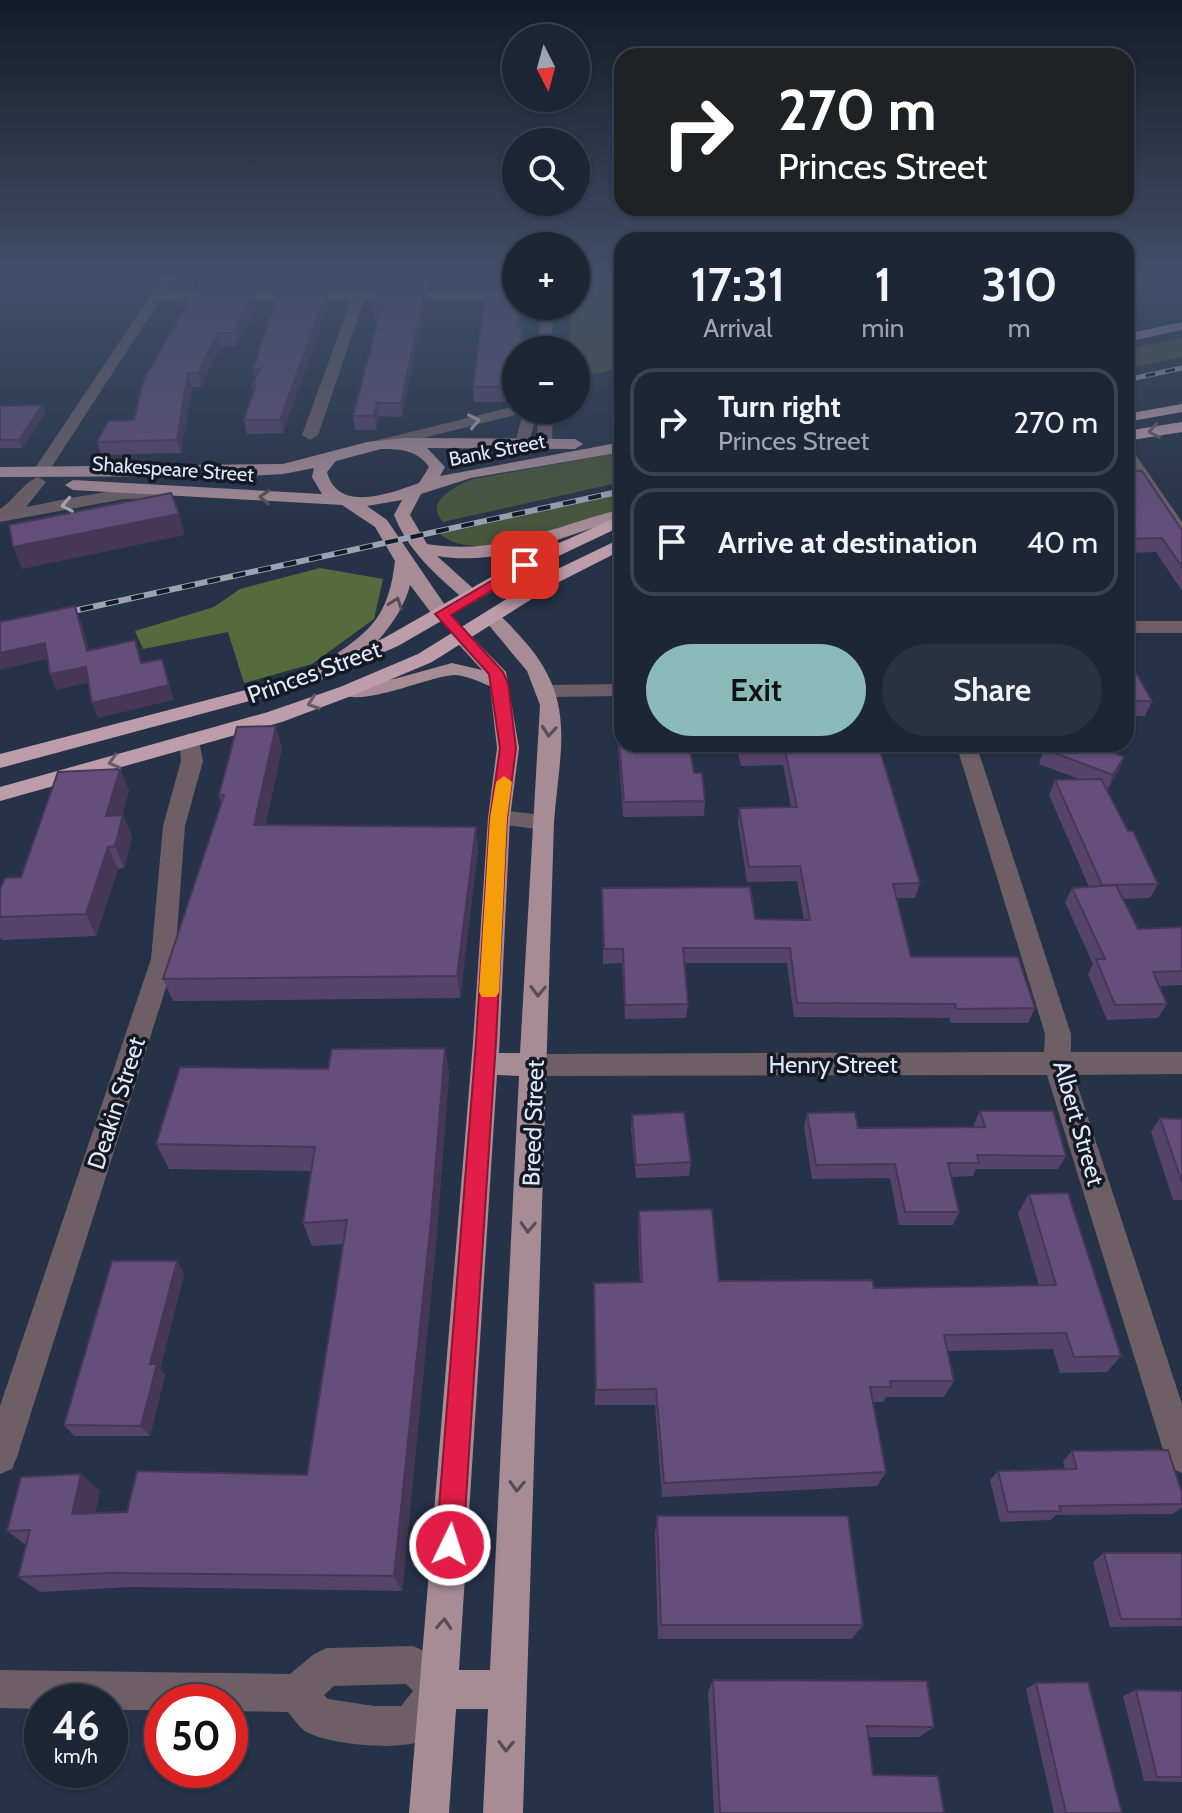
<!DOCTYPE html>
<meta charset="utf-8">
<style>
:root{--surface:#1c2635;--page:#293241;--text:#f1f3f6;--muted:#a0a5ad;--line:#3a4350;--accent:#8bbbb9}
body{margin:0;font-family:Cabin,sans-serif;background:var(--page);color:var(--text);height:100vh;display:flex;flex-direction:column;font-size:30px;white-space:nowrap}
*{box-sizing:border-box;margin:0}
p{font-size:26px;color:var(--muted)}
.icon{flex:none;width:44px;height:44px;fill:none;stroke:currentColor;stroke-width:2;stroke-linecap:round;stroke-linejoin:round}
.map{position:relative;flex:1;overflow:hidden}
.sheet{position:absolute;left:614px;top:232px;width:520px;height:520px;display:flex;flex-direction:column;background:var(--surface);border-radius:24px;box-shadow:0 2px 6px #0004,0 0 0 2px var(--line)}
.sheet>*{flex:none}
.hud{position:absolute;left:614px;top:48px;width:520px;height:168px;border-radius:24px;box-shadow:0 2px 6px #0004,0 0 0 2px var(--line);background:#202124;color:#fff;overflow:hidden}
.needle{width:52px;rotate:174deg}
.tools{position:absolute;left:502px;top:24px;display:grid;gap:16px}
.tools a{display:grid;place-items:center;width:88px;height:88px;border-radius:50%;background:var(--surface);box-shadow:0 2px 6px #0004,0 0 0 2px var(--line);font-size:40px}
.speed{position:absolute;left:24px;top:1684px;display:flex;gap:16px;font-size:40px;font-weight:700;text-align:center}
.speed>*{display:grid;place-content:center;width:104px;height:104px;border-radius:50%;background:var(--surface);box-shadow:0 2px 6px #0004,0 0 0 2px var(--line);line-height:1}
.speed small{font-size:20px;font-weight:400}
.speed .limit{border:12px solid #d22;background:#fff;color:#111}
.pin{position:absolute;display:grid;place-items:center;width:68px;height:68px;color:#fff;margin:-34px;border-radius:16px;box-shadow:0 4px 12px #0006}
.me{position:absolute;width:88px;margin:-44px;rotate:4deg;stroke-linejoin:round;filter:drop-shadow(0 0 6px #0008)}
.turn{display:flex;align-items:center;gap:28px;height:168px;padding:0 32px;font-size:36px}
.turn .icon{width:104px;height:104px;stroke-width:2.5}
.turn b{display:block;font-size:56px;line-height:68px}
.eta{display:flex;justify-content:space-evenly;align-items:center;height:136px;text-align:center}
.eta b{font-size:48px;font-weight:600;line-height:56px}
.primary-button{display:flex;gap:16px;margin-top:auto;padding:16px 32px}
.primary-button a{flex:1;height:92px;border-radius:48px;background:var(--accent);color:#111;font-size:32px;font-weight:600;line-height:92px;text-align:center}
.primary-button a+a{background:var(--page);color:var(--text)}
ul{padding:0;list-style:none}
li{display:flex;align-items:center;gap:24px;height:108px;margin:0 16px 12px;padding:0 16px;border:4px solid var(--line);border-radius:24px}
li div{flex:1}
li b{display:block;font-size:30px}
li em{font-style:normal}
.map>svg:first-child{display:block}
.green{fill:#48563b}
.forest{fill:#546c3d}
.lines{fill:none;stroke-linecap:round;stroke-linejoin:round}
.minor{fill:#6d5f65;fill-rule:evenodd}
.major{fill:#a78c96;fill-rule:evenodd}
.highway{fill:#be9daa;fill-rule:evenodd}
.rail-far1-casing{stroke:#99a3b4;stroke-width:5}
.rail-casing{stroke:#99a3b4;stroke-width:6}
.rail-far1{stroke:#141923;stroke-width:3;stroke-dasharray:10;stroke-linecap:butt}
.rail{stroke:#141923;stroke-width:4;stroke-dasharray:13;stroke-linecap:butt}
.wall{fill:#56436a}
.shaded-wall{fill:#463756}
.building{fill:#644e7b;stroke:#463756;stroke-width:2}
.oneway{stroke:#acabb5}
.oneway2{stroke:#695b66}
.oneway3{stroke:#564d57}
.route{fill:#e11d48;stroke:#92132f;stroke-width:2}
.slow{fill:#f59e0b}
.labels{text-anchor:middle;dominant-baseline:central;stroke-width:7;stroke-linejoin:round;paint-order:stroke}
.far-street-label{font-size:20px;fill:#e0e9f7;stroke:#141923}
.street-label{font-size:24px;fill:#e0e9f7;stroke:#141923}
</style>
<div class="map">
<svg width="1182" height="1813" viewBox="0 0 1182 1813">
<rect width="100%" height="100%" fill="#253247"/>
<g class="green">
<polygon points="576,277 622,277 622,367 576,379 576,350 569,350 571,306 576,306"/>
<polygon points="1182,338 1182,357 1126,369 1126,349"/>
<path d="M622 452V482L443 522C423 501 456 486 473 479Z"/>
<path d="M622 494V510C579 524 478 567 440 534Z"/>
</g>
<polygon class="forest" points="320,568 383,579 374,619 312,664 244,683 228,632 143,649 135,631 214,607 240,589"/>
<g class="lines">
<g class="minor">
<polygon points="163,277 175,277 165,292 516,292 516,300 364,300 318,435 310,440 302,435 351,300 160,300 47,474 35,474 33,471"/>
<polygon points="542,306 554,306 551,350 537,350"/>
<polygon points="516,406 516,410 538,410 528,446 518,446 515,443 523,413 375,450 367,445 370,442"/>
<polygon points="539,410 553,410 552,445 544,450 536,445"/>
<polygon points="1126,446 1131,448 1182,522 1182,540 1176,539 1126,463"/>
<path d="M38 477 46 482 26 507C52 502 156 478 173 493L165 498 124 499 0 522V509C14 500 24 482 38 477Z"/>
<rect x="1126" y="621" width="56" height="12"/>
<polygon points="622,684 622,696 547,697 537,691 547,685"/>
<polygon points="189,733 199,740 203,761 185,826 175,959 17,1457 12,1469 0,1474 0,1406 151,959 163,826 181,761 179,740"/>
<polygon points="956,744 976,744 1071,1034 1071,1052 1182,1052 1182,1074 1074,1075 1182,1404 1182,1473 1170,1468 1165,1456 1047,1075 535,1076 525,1073 522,1065 525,1057 535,1054 1044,1052 1045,1034"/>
<polygon points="499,810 551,816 554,822 551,828 543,830 491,823 488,818 491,813"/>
<path d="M413 1646C433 1654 450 1669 458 1689 452 1705 437 1731 422 1740 402 1752 324 1744 305 1731 299 1727 293 1718 288 1712L230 1711V1702H162V1710H110V1702H42V1709L0 1708V1670L290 1674 314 1654 327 1648ZM406 1684 413 1691 401 1706H374L328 1699 324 1695 334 1686Z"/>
</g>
<g class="major">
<polygon points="1182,322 1182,330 1126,342 1126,334"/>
<path d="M404 438 575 439 583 444 575 449 427 448 445 467 440 476 622 442V452L471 478 421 494 410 515 427 544C500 556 553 526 622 509V519C561 536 502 567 437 556L477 592 480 596 471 601 465 600C436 575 408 551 394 515L402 500 367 506 387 520 451 614 442 620 435 618 410 585C402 620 361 667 326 676L319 674 316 670 319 666C367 633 388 622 395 561L375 527 342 505 73 490 65 485 73 480 322 494 312 477 314 468 283 474 248 476 0 477V467L283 464 367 442ZM381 449C401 449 417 450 429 467L419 483C391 493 338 514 327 472L336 461Z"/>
<path d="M491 611C502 614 511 627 519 635 578 698 560 745 554 822L523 1813H483L488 1709H456L449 1813H409L473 1042 488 818 497 748 490 686C479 682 466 675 454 675 429 676 355 711 337 691L347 685 394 679 452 663 482 670 452 637 461 631 468 633 506 672 519 748 510 818 499 1053H520L540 705 527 671 482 617ZM497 1075 519 1076 490 1670H459Z"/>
</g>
<g class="highway">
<polygon points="1182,404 1182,412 1126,422 1126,414"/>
<polygon points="1182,422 1182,432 1126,441 1126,431"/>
<polygon points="622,515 622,526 531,569 398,646 309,685 0,768 0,754 295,677 384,638 519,561"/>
<polygon points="622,538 622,550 557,583 432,662 354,695 282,722 0,801 0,787 268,712 340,687 418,654 545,575"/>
</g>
<defs>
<polyline id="rail-far1" points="1126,380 1182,368"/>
<polyline id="rail" points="55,615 622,491"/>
</defs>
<use href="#rail-far1" class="rail-far1-casing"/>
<use href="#rail" class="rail-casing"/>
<use href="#rail-far1" class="rail-far1"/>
<use href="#rail" class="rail"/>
</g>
<g class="wall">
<polygon points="0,277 63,277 54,288 0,289"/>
<polygon points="197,277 339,277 334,289 273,289 265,286 264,289 200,289"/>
<polygon points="384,277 433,277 430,289 385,289"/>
<polygon points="488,277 516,277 516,306 522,306 520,325 523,340 522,350 516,350 516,402 474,402 473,387 489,289"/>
<polygon points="425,291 426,303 402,417 379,416 376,430 355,430 353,416 378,320 375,320 373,308"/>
<polygon points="182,303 257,303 236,346 220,346 201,387 192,387 181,453 101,455 97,442 134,420 184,311"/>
<polygon points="329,303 283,433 247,434 244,420 253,392 252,385 255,377 253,369"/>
<polygon points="42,405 45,413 22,448 0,448 0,406"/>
<polygon points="1126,471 1182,530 1182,591 1156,552 1126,553"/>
<polygon points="1126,655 1152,701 1145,716 1126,716"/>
<polygon points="616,704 694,773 705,801 704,816 623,817 616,719"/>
<polygon points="736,744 878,744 920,883 915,898 896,898 911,957 1035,1008 1028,1023 951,1023 949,1018 794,1017 787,963 684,963 688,1004 686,1018 625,1019 622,963 603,964 602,888 755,919 804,920 797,881 747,882 738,823 739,808 791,807 783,765 741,766"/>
<polygon points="1040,744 1105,744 1109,751 1124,757 1118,772 1107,790 1158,884 1150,898 1123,899 1138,929 1182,927 1182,985 1159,986 1167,1004 1158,1018 1107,1020 1088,974 1093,964 1065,902 1072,888 1089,887 1049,795 1055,780 1079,779 1039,764 1043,751"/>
<polygon points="282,748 265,825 478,849 460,998 173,1001 163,979 221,803 219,795"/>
<polygon points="120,769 129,791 122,815 123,815 132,837 124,868 118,869 96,936 2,940 0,937 0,890 21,877"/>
<polygon points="445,1048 449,1074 436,1244 402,1591 130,1587 40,1592 18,1577 26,1545 7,1531 100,1491 95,1513 127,1512 307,1475 343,1244 312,1246 303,1223 311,1171 169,1169 156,1144 328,1069"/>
<polygon points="980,1111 1066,1156 1058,1169 976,1169 973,1176 951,1177 959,1212 953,1225 899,1225 890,1178 812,1179 804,1127 807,1113 858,1128 975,1127 974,1124"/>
<polygon points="632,1115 691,1162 689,1176 636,1178 631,1129"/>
<polygon points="1160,1118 1182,1119 1182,1200 1173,1200 1151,1132"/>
<polygon points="1029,1194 1121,1356 1107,1372 1060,1373 1053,1349 948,1351 954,1381 944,1397 886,1397 883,1402 873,1402 886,1472 877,1486 662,1497 655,1405 595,1405 594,1283 640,1282 638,1229 639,1211 719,1281 874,1288 1039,1285 1018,1213"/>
<polygon points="177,1261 184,1274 160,1369 165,1375 150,1436 74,1436 64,1425"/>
<polygon points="1072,1451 1182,1493 1182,1507 1173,1514 1056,1515 1051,1520 1000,1522 990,1480 998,1471 1065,1469 1063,1461"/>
<polygon points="657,1516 863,1625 852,1639 658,1639 655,1534"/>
<polygon points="1104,1553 1182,1556 1182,1626 1110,1627 1093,1562"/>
<polygon points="713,1680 934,1727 919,1737 868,1737 873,1775 944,1813 714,1813 708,1692"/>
<polygon points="1036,1683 1122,1813 1054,1813 1026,1689"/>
<polygon points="1136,1690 1182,1691 1182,1782 1144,1781 1123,1696"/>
</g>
<g class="shaded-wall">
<polygon points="51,277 63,277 54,288"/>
<polygon points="262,277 264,277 265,286 264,289"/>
<polygon points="332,277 339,277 334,289"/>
<polygon points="429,277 433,277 430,289"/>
<polygon points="255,291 257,303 236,346 233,333"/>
<polygon points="327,291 329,303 283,433 280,420"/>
<polygon points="425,291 426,303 402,417 401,403"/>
<polygon points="519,306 522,306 518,340 517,325"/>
<polygon points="217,333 220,346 201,387 198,373"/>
<polygon points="188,373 192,387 181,453 177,440"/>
<polygon points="377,403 379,416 376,430 374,416"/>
<polygon points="42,405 45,413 22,448 19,440"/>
<polygon points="179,514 185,535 22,569 13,547"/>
<polygon points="75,606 81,621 93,666 87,651"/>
<polygon points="45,643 51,658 0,670 0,653"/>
<polygon points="162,659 174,700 98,718 92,703"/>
<polygon points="86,667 91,682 56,690 50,674"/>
<polygon points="276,726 282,748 261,847 254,825"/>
<polygon points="1124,757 1118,772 1107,790 1113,775"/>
<polygon points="120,769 129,791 115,838 106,816"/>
<polygon points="123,815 132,837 124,868 115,846"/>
<polygon points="476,827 478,849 460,998 457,976"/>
<polygon points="108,847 118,869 96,936 86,914"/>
<polygon points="445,1048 449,1074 436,1244 402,1591 394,1576"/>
<polygon points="177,1261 184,1274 160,1369 165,1375 150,1436 141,1426 150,1364"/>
<polygon points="81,1474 100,1491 91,1530 72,1514"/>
</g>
<g class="building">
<polygon points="516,288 516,306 519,306 517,325 522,325 521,350 516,350 516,387 473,387 486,289"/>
<polygon points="189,291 255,291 233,333 217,333 198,373 188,373 177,440 97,442 108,421 134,420 144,379 188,303 182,303"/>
<polygon points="279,291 327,291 280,420 244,420 256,385 252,385 260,369 253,369"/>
<polygon points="379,291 425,291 401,403 377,403 374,416 353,416 381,308 373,308"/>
<polygon points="42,405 19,440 0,440 0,406"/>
<polygon points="1126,471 1142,471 1182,530 1182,567 1162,538 1126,539"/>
<polygon points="171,493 179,514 13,547 9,525"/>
<polygon points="75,606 87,651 135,640 141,663 162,659 169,685 92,703 86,667 50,674 45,643 0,653 0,622"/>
<polygon points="1126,655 1152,701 1126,701"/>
<polygon points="616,704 622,704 622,744 689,744 694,773 702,773 705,801 624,802"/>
<polygon points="276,726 254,825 476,827 457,976 163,979 224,795 219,795 237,727"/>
<polygon points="741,744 878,744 920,883 893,884 911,957 1018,957 1035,1008 956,1009 955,1004 797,1003 790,948 683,948 688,1004 625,1005 623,949 604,949 602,888 750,887 755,919 810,920 800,866 749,867 739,808 797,807 785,750 743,751"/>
<polygon points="1047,744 1105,744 1109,751 1124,757 1113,775 1044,749"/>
<polygon points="120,769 106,816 123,815 115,846 108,847 86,914 0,917 0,890 5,878 21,877 58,772"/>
<polygon points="1101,779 1128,831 1133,831 1158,884 1102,885 1055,780"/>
<polygon points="1116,885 1138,929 1182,927 1182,971 1153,972 1167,1004 1115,1005 1096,959 1105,959 1072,888"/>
<polygon points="445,1048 431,1221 394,1576 112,1573 18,1577 30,1530 7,1531 21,1477 81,1474 72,1514 127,1512 137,1471 307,1475 347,1220 303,1223 315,1147 156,1144 180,1067 328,1069 332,1049"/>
<polygon points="980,1111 1053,1111 1066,1156 977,1155 979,1163 948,1163 959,1212 905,1212 895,1164 816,1165 807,1113 855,1112 858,1128 985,1127"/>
<polygon points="684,1112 691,1162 636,1165 632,1115"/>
<polygon points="1160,1118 1182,1119 1182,1182"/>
<polygon points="1068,1193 1121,1356 1074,1357 1066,1333 944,1335 954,1381 890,1381 891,1387 870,1387 886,1472 664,1483 656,1389 596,1390 594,1283 642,1282 639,1211 712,1209 719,1281 872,1280 874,1288 1056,1285 1029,1194"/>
<polygon points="112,1261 177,1261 150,1364 157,1364 141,1426 64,1425"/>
<polygon points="1168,1450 1182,1493 1182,1504 1059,1506 1061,1511 1008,1512 998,1471 1077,1469 1072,1451"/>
<polygon points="657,1516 848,1516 863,1625 661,1625"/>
<polygon points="1104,1553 1181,1553 1182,1556 1182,1619 1121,1619"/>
<polygon points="713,1680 927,1681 934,1727 867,1726 873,1775 938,1776 944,1813 720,1813"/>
<polygon points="1088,1682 1122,1813 1066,1813 1036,1683"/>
<polygon points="1136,1690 1182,1691 1182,1777 1157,1777"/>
</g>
<defs><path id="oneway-chevron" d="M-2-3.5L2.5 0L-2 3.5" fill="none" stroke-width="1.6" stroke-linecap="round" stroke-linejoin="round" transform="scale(2)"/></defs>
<g class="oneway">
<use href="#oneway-chevron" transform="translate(474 421) rotate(-12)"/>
<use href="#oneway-chevron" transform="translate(67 505) rotate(169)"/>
</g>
<g class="oneway2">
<use href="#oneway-chevron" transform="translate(1154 431) rotate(170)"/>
<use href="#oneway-chevron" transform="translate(313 703) rotate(161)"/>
<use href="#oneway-chevron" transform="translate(114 762) rotate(164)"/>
</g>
<g class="oneway3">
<use href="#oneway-chevron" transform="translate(265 497) rotate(-177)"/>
<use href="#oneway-chevron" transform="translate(396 603) rotate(-71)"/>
<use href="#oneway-chevron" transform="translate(549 731) rotate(95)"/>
<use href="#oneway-chevron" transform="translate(538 991) rotate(92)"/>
<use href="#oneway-chevron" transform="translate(528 1227) rotate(92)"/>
<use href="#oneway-chevron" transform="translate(517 1486) rotate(92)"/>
<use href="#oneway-chevron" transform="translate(444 1624) rotate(-86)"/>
<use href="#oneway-chevron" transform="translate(506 1746) rotate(92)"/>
</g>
<linearGradient id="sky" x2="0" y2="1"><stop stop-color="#141c27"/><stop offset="0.52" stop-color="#404f69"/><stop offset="1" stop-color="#404f69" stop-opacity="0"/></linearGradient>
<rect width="1182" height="531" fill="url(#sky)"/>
<polygon class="route" points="525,561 531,565 530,568 451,615 503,672 508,683 516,748 507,818 496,1042 463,1545 459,1555 450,1559 440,1555 436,1545 476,1042 490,818 500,748 489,674 435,614"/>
<polygon class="slow" points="504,776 512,782 507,818 499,992 496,997 482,997 479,992 490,818 496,782"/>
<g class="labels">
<g class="far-street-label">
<text transform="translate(497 450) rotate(-11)">Bank Street</text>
<text transform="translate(173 469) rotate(4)">Shakespeare Street</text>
</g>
<g class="street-label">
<text transform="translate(314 672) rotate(-20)">Princes Street</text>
<text x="833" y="1064">Henry Street</text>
<text transform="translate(116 1103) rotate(-72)">Deakin Street</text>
<text transform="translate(533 1123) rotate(-88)">Breed Street</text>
<text transform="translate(1079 1123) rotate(74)">Albert Street</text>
</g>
</g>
</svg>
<div class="tools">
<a><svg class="needle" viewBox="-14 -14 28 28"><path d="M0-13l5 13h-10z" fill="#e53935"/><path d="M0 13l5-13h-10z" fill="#a0a5ad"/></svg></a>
<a><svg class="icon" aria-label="search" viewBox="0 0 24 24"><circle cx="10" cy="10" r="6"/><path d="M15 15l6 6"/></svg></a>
<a>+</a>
<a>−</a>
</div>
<div class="speed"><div>46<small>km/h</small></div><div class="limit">50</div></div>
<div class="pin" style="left:525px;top:565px;background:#d93025"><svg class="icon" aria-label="arrive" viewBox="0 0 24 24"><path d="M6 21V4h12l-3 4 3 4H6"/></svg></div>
<svg class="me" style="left:450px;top:1545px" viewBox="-20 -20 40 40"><circle r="17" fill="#e11d48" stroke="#fff" stroke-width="3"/><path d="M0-11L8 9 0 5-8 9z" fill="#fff"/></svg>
<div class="hud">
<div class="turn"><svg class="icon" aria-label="right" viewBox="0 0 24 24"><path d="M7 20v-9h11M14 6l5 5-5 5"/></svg><div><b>270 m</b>Princes Street</div></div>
</div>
<section class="sheet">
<div class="eta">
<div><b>17:31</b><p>Arrival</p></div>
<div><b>1</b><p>min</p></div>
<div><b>310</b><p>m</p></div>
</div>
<ul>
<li><svg class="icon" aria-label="right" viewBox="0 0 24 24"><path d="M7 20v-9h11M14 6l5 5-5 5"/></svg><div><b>Turn right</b><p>Princes Street</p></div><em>270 m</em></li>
<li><svg class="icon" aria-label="arrive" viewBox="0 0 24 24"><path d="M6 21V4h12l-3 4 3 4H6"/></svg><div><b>Arrive at destination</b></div><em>40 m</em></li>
</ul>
<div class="primary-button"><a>Exit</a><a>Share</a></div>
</section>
</div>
